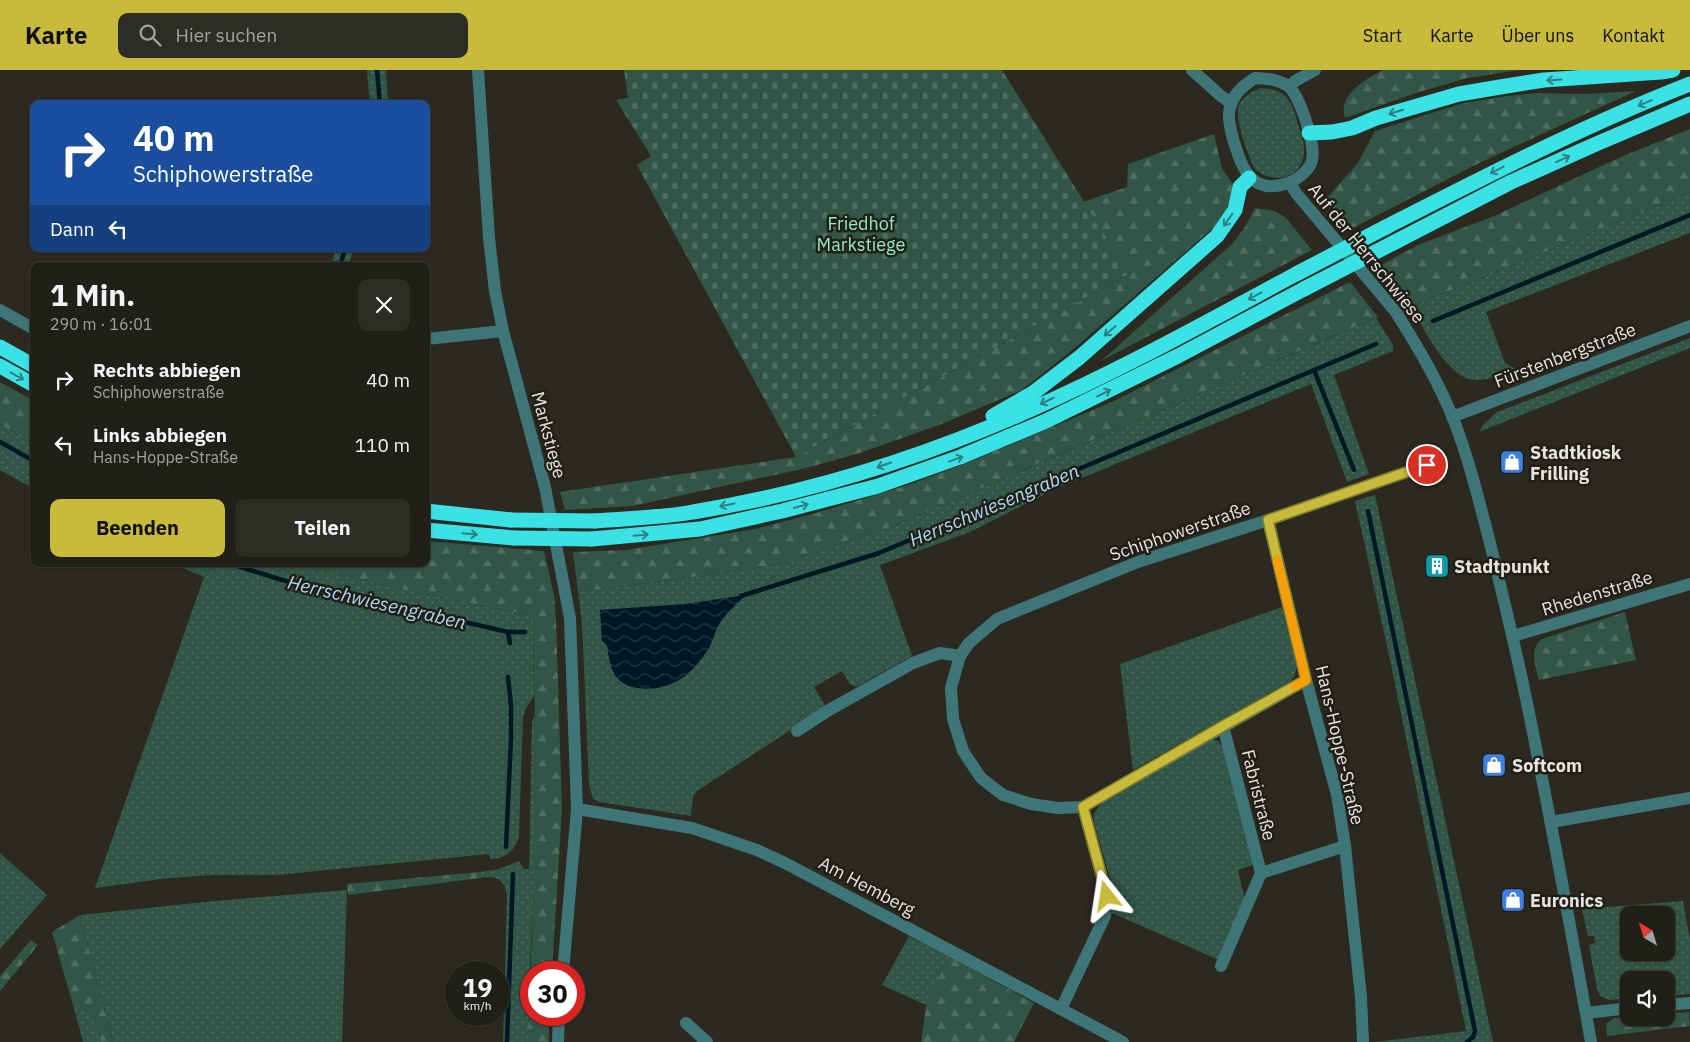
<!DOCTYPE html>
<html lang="de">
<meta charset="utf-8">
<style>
:root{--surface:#201f18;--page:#2d2c25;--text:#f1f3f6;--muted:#a2a2a2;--line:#3d3d37;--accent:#c8bb3b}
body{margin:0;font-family:"IBM Plex Sans",sans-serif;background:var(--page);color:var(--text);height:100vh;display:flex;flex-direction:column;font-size:19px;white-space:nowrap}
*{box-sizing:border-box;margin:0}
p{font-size:16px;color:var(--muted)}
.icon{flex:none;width:28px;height:28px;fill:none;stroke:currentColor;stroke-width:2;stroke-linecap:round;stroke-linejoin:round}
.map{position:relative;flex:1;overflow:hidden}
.side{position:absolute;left:30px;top:192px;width:400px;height:305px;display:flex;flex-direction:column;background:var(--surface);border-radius:10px;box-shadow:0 1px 4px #0004,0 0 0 1px var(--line)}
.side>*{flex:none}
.top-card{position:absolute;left:30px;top:30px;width:400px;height:152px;border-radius:10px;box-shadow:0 1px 4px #0004,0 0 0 1px var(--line);background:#1a4fa0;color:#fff;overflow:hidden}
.needle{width:32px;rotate:322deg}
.tools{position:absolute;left:1620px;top:836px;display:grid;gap:10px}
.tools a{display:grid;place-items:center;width:55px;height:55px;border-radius:10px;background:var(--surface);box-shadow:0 1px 4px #0004,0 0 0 1px var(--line);font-size:25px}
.speed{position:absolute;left:445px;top:891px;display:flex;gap:10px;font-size:25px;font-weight:700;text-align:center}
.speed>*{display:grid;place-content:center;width:65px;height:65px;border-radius:50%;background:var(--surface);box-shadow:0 1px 4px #0004,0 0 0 1px var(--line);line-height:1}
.speed small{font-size:12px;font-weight:400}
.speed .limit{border:8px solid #d22;background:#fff;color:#111}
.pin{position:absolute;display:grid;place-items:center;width:42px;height:42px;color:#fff;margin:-21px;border:2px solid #fff;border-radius:50%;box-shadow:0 1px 5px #0007}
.me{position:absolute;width:55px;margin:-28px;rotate:345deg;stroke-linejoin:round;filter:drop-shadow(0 0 4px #0008)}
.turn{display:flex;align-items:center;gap:18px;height:105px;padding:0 20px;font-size:22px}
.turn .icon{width:65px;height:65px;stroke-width:2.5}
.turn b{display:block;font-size:35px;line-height:42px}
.then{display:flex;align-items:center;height:48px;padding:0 20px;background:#0003;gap:10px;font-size:19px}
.round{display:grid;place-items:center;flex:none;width:52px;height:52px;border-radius:10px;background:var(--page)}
.overview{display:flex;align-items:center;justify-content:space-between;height:85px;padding:0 20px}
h1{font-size:30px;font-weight:700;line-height:38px}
.primary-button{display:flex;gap:10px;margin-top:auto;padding:10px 20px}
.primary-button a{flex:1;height:58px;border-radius:10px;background:var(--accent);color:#111;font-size:20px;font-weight:700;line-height:58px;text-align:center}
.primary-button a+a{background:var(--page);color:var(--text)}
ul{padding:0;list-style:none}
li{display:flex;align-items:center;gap:15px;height:65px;padding:0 20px}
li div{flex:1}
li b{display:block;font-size:19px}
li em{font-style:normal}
header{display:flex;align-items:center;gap:30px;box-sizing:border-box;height:70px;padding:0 25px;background:var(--accent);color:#111}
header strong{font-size:24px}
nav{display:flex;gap:28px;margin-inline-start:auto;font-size:18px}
.search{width:350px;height:45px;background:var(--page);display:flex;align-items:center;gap:12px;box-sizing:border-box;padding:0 18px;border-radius:10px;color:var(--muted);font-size:19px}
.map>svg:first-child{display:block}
.grass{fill:url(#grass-dots);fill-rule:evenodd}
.forest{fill:url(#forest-firs)}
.cemetery{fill:url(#cemetery-stones)}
.water{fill:url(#water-waves)}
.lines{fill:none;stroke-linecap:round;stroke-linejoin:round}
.stream{stroke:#001826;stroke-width:4.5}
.minor{stroke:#3e7677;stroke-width:12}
.highway{stroke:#3ae2e5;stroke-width:15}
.highway-bridge{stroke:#3ae2e5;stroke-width:15}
.oneway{stroke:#2e807e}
.route-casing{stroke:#827a26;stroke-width:12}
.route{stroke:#c8bb3b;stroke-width:9}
.slow{stroke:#f59e0b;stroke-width:9}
.labels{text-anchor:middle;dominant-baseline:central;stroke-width:5;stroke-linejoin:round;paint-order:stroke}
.park-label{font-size:18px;fill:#92eac4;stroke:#211f17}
.street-label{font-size:18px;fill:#e5e4de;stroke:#211f17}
.poi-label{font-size:18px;font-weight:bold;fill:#e5e4de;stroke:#211f17;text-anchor:start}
.water-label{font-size:19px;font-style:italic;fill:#addaf5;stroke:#211f17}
</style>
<header>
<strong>Karte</strong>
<div class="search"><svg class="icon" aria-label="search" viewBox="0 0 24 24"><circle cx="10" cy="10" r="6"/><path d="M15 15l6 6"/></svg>Hier suchen</div>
<nav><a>Start</a><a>Karte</a><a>Über uns</a><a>Kontakt</a></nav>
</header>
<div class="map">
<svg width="1690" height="972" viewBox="0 0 1690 972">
<defs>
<pattern id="grass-dots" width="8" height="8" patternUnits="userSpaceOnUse" patternTransform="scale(1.25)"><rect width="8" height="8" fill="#315546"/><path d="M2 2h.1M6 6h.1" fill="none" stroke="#4f6d60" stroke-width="1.8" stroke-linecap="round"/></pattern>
<pattern id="forest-firs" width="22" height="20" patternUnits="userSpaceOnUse" patternTransform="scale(1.25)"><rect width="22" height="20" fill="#315546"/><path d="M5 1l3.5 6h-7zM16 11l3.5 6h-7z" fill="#4f6d60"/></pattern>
<pattern id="cemetery-stones" width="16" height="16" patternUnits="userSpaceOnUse" patternTransform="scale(1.25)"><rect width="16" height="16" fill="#315546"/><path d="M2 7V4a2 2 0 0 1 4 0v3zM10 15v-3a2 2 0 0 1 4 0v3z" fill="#4f6d60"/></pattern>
<pattern id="water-waves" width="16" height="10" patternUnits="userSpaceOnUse" patternTransform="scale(1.25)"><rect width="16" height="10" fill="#001826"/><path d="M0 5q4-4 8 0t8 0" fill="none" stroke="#253945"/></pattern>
</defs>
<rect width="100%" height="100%" fill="#2b2920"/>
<g class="grass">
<polygon points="367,0 386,0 388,34 370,34"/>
<path d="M1260 18C1289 19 1292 33 1299 57 1301 65 1305 74 1304 83 1302 109 1272 115 1255 99 1248 86 1234 48 1239 35 1243 26 1252 22 1260 18Z"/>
<path d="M1690 122V163L1486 242 1505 293 1516 299C1503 303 1488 311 1475 310 1447 309 1424 258 1411 237Z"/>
<polygon points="336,179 354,179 348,196 331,196"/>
<polygon points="1376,248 1393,275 1393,281 1334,305 1369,404 1347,412 1311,314 1055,419 970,462 880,495 912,586 856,617 850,614 842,601 814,617 826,637 697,721 693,727 691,746 599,732 593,729 589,714 582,554 578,522 746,500 783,493 898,454"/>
<polygon points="1690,268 1690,278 1479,362 1483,355 1497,342"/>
<polygon points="0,354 34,375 34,419 0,400"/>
<polygon points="1375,425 1493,972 1375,972 1466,961 1389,585 1355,431"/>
<path d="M173 494H298L410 521 533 546 534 626 526 638 523 647 519 766C515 781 505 789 490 789L489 784 277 805H214L169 808 95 818 204 507Z"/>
<polygon points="1282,537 1297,596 1295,605 1291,611 1133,700 1120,594"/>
<path d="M535 646 534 821 528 931 529 972H503L507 825C504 808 496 806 480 808V802L499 799 519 791 524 799H529L532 651Z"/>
<polygon points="1212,669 1218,671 1223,677 1253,795 1238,800 1245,830 1219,890 1112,843 1113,819 1094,752 1094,744 1102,732"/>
<polygon points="0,783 47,825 0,879"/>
<polygon points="347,820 342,972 113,972 80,845 214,831"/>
<path d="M1683 831 1690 870V924L1666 926V910H1629V928L1609 930 1600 926 1597 919 1589 875 1595 873 1594 866H1588L1582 839ZM1629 845H1666V882H1629Z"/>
<polygon points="909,866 950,887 926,935 882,915"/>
<polygon points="91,937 101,972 83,972 75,942"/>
</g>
<g class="forest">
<path d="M1383 0H1520L1467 8 1413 24 1345 48C1337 25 1366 9 1383 0Z"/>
<polygon points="1636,21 1481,92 1351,159 1326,129 1358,93 1375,61 1460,34 1507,26 1538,23 1586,24"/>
<polygon points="1690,59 1690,122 1411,237 1379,196 1418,175 1494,146 1623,86"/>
<polygon points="1214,64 1222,99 1233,114 1232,125 1226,141 1213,158 1071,281 1022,320 939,355 857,384 802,399 633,436 565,440 560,422 796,387 1129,204 1083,132 1127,117 1128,94"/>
<polygon points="1255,138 1275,141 1286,148 1312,180 1101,291 1232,174 1245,157"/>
<polygon points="1350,212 1378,247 898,454 783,493 746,500 578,522 573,482 626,480 755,459 816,443 908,415 964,394 1114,331"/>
<polygon points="0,312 34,331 34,375 0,354"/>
<polygon points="426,471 544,481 554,525 556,548 562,738 552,902 531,902 531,945 549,945 549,972 529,972 528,961 534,821 533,780 535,651 533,546 410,521 298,494 426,494"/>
<path d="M1625 542 1636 590 1539 610C1536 596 1528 579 1542 569Z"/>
<polygon points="480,802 480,808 348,825 347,814"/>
<polygon points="80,845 113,972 101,972 91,937 75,942 52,862"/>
<polygon points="31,870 38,875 0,921 0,906"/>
<polygon points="950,887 1034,933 1014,972 921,972 927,930"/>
<polygon points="1689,942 1690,956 1607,966 1606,954 1614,948 1666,948 1666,944"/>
</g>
<polygon class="cemetery" points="624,0 1002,0 1129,204 796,387 637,95 651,86 616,30 628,28"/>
<path class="water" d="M746 525C737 534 726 543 720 553 714 562 713 573 707 581 690 607 669 622 637 618 612 614 610 596 607 575L602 571 600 540 685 534Z"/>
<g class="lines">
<g class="stream">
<polyline points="377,0 380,34"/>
<polyline points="340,196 345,179"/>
<polyline points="1433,251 1690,145"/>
<polyline points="1314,300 1354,400"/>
<polyline points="0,372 34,391"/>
<polyline points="1368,441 1475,961 1473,967 1467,972"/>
<polyline points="231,494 282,510 508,562 525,562"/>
<polyline points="741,526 879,483 1376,274"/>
<polyline points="508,562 510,573"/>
<polyline points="506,777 511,668 511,636 508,607"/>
<polyline points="507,972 513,804"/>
</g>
<g class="minor">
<polyline points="478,0 489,168 495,221 503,261 545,417 570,548 577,739 563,902"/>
<polyline points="1192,0 1221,26 1231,33"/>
<path d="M1255 8C1268 9 1278 9 1288 16 1300 25 1316 76 1312 90 1310 100 1297 110 1288 113 1251 126 1242 98 1233 69 1230 56 1226 44 1232 32 1237 20 1245 15 1255 8Z"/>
<polyline points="1290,17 1295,11 1315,0"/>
<path d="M1290 113 1296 123 1395 241C1417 275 1438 311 1453 348 1469 389 1479 431 1490 473 1503 526 1516 580 1527 633 1550 746 1571 859 1591 972"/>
<polyline points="0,240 34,259"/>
<polyline points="426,269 503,261"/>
<polyline points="1452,347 1690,256"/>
<polyline points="1268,450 1306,610 1337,725 1345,776 1361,927 1363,972"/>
<polyline points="1513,566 1690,514"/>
<polyline points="1306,610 1083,737 1058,738 1031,734 1003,725 981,708 963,681 953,649 951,618 960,586 969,573 997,549 1138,492 1268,450 1427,395"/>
<polyline points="797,661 829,640 913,593 940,583 960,586"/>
<polyline points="577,739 692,758 757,780 785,793 1123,972"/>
<polyline points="1551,752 1690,728"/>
<polyline points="1261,803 1345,776"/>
<polyline points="1221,896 1261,803 1223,656"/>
<polyline points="1666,935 1690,933"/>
<polyline points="1061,939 1105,846 1107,826 1083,737"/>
<polyline points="1586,943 1629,938"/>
<polyline points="686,953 707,972"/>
<polyline points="558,972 559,945"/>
</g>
<g class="highway">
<polyline points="1309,63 1332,62 1352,58 1376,48 1459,24 1500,17 1544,10 1661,2 1673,0"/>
<path d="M1386 157C1486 106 1585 55 1690 14"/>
<polyline points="1395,172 1511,112 1596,74 1690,34"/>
<polyline points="0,277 34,296"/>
<polyline points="0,296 34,315"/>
<polyline points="993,346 1033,323 1080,287 1217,166 1235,140 1240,117 1249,108"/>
<polyline points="426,441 511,450"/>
<path d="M595 451C627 448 661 448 693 442 809 423 924 387 1032 339 1123 299 1210 250 1298 203"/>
<polyline points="426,460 514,468"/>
<polyline points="592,469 700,459 782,441 878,416 960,387 1046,351 1178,286 1304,219"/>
</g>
<g class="highway-bridge">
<polyline points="1298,203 1386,157"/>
<polyline points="1304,219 1395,172"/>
<polyline points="511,450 595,451"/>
<polyline points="514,468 592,469"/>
</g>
</g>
<defs><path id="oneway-shaft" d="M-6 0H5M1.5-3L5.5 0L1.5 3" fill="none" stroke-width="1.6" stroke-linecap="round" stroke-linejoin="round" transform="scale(1.25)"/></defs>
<g class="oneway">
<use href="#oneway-shaft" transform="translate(1554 10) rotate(176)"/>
<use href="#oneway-shaft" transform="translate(1645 33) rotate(157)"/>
<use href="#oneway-shaft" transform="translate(1396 42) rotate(163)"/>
<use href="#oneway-shaft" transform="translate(1563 89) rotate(-24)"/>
<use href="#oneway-shaft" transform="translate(1497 100) rotate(153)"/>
<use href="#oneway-shaft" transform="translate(1228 150) rotate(125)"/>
<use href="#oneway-shaft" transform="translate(1255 226) rotate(152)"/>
<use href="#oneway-shaft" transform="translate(1110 261) rotate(139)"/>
<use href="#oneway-shaft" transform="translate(17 306) rotate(29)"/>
<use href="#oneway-shaft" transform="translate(1104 323) rotate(-26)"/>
<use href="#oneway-shaft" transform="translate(1047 331) rotate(154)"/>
<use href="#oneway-shaft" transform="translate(956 389) rotate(-20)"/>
<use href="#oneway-shaft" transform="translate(884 395) rotate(161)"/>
<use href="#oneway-shaft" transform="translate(727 435) rotate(169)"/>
<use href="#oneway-shaft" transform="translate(801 436) rotate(-15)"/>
<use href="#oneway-shaft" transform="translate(470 464) rotate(5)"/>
<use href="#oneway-shaft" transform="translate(641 465) rotate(-5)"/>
</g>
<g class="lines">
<defs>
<polyline id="route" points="1107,826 1083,737 1223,656 1306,610 1268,450 1427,395"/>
</defs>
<use href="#route" class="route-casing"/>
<use href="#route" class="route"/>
<polyline class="slow" points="1277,490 1306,610 1295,616"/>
</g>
<defs>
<symbol id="shop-square" viewBox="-11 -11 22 22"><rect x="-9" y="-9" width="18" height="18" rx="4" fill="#3f7fe0" stroke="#211f17"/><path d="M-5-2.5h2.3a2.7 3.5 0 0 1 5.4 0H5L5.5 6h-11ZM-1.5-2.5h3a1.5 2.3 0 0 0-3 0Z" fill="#fff"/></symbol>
<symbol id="building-square" viewBox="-11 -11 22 22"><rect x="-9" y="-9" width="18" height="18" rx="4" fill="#0f9aa8" stroke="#211f17"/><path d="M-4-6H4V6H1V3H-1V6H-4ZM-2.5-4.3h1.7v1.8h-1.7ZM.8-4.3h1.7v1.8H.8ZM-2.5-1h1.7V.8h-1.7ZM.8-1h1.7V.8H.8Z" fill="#fff"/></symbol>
</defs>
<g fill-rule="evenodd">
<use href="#shop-square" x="1498" y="378" width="28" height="28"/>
<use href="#building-square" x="1423" y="482" width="28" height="28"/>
<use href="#shop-square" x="1480" y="681" width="28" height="28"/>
<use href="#shop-square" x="1499" y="816" width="28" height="28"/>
</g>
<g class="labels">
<g class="park-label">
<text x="861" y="153">Friedhof<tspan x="861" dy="21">Markstiege</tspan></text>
</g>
<g class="street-label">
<text transform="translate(1367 183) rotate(51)">Auf der Herrschwiese</text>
<text transform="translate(1565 285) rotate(-21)">Fürstenbergstraße</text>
<text transform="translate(549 365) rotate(75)">Markstiege</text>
<text transform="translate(1180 461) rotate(-19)">Schiphowerstraße</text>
<text transform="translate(1597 523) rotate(-17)">Rhedenstraße</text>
<text transform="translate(1340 675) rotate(77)">Hans-Hoppe-Straße</text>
<text transform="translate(1259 725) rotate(76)">Fabristraße</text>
<text transform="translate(867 816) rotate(28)">Am Hemberg</text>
</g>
<g class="poi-label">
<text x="1530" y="382">Stadtkiosk<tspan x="1530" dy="21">Frilling</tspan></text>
<text x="1454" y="496">Stadtpunkt</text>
<text x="1512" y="695">Softcom</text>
<text x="1530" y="830">Euronics</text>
</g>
<g class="water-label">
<text transform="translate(994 435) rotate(-23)">Herrschwiesengraben</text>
<text transform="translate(377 532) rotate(13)">Herrschwiesengraben</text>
</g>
</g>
</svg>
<div class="tools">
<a><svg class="needle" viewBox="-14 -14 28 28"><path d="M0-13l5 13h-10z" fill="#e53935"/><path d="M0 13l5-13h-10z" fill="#a2a2a2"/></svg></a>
<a><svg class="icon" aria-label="sound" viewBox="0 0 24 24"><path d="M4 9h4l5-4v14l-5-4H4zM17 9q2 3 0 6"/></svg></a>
</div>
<div class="speed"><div>19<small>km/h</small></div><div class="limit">30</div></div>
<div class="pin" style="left:1427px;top:395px;background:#d93025"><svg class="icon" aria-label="arrive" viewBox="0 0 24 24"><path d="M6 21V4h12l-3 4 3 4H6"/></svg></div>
<svg class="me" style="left:1107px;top:826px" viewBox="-20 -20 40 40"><path d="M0-17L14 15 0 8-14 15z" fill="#c8bb3b" stroke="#fff" stroke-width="4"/></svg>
<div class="top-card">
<div class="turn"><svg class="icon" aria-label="right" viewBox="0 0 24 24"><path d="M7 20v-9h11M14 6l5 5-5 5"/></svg><div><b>40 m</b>Schiphowerstraße</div></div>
<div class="then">Dann<svg class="icon" aria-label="left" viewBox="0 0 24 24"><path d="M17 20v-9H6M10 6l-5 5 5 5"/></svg></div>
</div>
<section class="side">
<div class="overview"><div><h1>1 Min.</h1><p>290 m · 16:01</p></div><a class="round"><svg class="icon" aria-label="close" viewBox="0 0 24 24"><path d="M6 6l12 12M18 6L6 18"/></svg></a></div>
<ul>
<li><svg class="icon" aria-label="right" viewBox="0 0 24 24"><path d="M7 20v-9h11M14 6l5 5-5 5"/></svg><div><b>Rechts abbiegen</b><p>Schiphowerstraße</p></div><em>40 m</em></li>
<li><svg class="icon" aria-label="left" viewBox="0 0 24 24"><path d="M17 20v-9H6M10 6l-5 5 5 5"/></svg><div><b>Links abbiegen</b><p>Hans-Hoppe-Straße</p></div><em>110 m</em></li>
</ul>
<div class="primary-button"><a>Beenden</a><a>Teilen</a></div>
</section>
</div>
